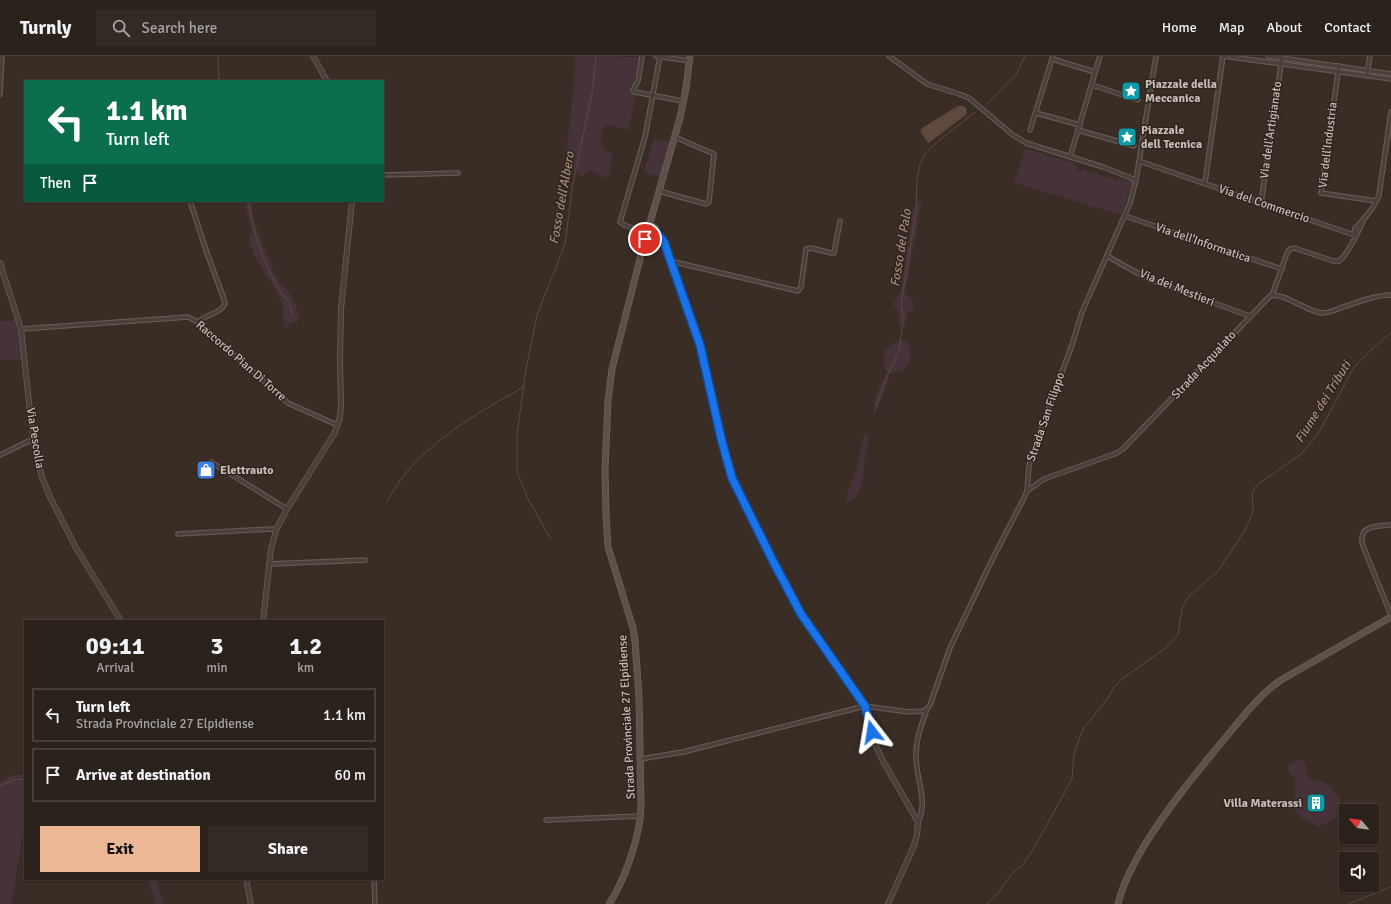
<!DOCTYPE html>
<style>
:root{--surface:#2c221c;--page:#342a25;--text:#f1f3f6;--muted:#a6a4a3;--line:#483f3b;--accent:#ebb795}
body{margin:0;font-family:Signika,sans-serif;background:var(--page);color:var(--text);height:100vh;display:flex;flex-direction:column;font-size:15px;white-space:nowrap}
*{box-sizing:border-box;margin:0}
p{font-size:13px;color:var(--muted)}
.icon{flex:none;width:22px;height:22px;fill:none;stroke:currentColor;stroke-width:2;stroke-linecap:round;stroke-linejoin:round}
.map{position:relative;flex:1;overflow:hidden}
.drawer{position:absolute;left:24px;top:564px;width:360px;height:260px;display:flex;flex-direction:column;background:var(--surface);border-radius:0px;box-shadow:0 1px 3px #0004,0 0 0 1px var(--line)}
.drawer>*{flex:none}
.banner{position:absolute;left:24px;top:24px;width:360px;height:122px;border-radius:0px;box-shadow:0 1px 3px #0004,0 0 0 1px var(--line);background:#0b6e4f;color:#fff;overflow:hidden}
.needle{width:26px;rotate:298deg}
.fabs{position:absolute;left:1339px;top:748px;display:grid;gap:8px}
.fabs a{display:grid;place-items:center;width:40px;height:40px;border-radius:0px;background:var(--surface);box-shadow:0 1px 3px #0004,0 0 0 1px var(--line);font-size:20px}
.pin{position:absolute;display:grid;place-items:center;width:34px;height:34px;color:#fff;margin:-17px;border:2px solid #fff;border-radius:50%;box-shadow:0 1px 4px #0007}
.me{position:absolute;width:44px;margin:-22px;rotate:346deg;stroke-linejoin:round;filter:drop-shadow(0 0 3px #0008)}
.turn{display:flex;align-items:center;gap:14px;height:84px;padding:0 16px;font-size:18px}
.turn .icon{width:52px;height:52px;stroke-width:2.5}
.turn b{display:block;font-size:28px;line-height:34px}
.then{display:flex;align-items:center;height:38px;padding:0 16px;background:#0003;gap:8px;font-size:15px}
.eta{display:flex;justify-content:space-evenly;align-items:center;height:68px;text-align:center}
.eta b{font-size:24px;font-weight:800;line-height:28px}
.cta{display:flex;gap:8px;margin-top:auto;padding:8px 16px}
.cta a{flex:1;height:46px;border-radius:0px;background:var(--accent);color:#111;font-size:16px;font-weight:800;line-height:46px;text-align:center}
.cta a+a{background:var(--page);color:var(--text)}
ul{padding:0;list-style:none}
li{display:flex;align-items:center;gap:12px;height:54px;margin:0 8px 6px;padding:0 8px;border:2px solid var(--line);border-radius:0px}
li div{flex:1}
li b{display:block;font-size:15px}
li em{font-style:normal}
header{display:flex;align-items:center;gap:24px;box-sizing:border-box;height:56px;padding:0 20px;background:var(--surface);border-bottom:1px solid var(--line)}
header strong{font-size:19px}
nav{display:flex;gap:22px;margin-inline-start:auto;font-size:14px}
.search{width:280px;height:36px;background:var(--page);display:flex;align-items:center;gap:10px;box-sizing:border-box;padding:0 14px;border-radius:0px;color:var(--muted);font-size:15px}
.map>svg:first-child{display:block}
.green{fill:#473239}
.water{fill:#5f493c}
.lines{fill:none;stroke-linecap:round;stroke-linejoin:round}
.stream{stroke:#5f493c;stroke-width:1}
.minor-casing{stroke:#685e58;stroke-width:5.5}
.tertiary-casing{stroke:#685e58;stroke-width:6}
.secondary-casing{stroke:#685e58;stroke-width:7}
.minor{stroke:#4b403a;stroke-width:3.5}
.tertiary{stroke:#4b403a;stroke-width:4.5}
.secondary{stroke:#5d5148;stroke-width:5}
.route-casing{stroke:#114b97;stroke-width:10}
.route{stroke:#1a73e8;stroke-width:7}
.labels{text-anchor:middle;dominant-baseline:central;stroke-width:3;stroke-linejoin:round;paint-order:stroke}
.poi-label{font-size:12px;font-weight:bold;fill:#c6bcb5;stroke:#2f251f;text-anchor:start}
.street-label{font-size:12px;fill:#c6bcb5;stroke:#2f251f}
.water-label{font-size:13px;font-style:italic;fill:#a6897a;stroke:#2f251f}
</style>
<header>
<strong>Turnly</strong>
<div class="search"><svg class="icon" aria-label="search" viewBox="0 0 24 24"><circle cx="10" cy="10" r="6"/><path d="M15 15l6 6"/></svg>Search here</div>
<nav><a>Home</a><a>Map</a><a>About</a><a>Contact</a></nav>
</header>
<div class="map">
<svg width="1391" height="848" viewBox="0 0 1391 848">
<rect width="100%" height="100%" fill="#3a2d26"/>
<g class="green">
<path d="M575 0 641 1 639 2 634 25H636L633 30 632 35 636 38 629 74 606 68C600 75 601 84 602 92L613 98 610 109 611 114 610 119H606L604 123 592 114 587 115 583 121 574 114 566 99 574 28Z"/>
<polygon points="654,82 671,87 661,121 644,116"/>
<polygon points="1025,93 1077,108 1076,110 1078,111 1077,116 1080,116 1082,113 1116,124 1119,122 1128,125 1130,123 1133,126 1121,159 1014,127"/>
<path d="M244 145H253C249 160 262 185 268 200L271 204C270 219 286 231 293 243 296 248 299 259 299 265L289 268 290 271 287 273C280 266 285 255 282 247 275 231 265 218 257 204 253 198 251 191 248 184L252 177Z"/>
<path d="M918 145H922L905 238C912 241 914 246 913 254L908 256 905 271 900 269 897 262 901 260 893 248 901 235 912 157Z"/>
<polygon points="16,263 22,303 0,305 0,266"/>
<path d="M900 284 909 285C911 298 913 304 903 315L889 317 888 328 874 360C872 345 880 329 887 316 881 309 882 298 888 291 891 288 897 286 900 284Z"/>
<path d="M864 379 869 380C870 388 866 394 865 401 863 416 865 438 848 446L846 442 849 433 857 413Z"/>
<polygon points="1298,703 1306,707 1308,721 1326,727 1340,742 1339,761 1318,771 1302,762 1294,753 1295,722 1290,718 1287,709"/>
<polygon points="11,719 25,719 25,771 23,776 12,848 0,848 0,727"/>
<polygon points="146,823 155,823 164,848 156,848 149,828"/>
</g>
<polygon class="water" points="958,50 963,50 966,52 967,58 930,86 928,87 920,75 922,72"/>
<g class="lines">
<g class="stream">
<polyline points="218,0 219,25"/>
<polyline points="987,48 1017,17 1025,0"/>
<polyline points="248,145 256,181 262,198 277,231 289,247 293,260"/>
<polyline points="876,350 887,320 899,295 903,264 901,248 916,155 917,123 920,109 924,99 936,87 975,56"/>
<path d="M387 445C394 434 401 422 410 412 440 379 485 352 524 331"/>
<polyline points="551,483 529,445 517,416 517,378 526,313 537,259 565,188 573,127 592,37 596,0"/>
<polyline points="0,730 16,723 25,724"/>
<polyline points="987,848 998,837 1013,816 1022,810 1034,792 1072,723 1074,698 1083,673 1108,642 1114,631 1123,622 1166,592 1178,579 1182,552 1188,541 1217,516 1245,474 1253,456 1252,436 1258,428 1300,399 1313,384 1323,369 1354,311 1373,292 1391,277"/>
<polyline points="1348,848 1391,831"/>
</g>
<defs>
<g id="minor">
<polyline points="642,0 638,25 633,34 635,36 683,45"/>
<polyline points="656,0 690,5"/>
<polyline points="889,0 927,28 959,38 969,42 1013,79 1026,87 1103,111 1136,124"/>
<polyline points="1224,0 1391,23"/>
<polyline points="1268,0 1391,18"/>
<polyline points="1052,3 1095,16"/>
<polyline points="1339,10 1321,137 1376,145"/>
<polyline points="1367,17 1370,0"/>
<polyline points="1092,29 1138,44"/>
<polyline points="0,38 2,0"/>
<polyline points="1036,57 1080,69"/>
<polyline points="1030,74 1053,0"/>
<polyline points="1078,74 1134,90"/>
<polyline points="1070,101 1100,0"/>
<polyline points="1139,105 1354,179 1355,172"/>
<polyline points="383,119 458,117"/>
<polyline points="1205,127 1223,0"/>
<polyline points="659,135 706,148 709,146 714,98 675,81"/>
<path d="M190 145 207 197 225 246C223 258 207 257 198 266"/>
<polyline points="1261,147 1282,2"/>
<polyline points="1125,160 1282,213"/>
<path d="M1355 173C1364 163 1375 151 1379 139L1391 56"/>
<polyline points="645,176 624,169 620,166 645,81 660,0"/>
<polyline points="1107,200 1150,224 1250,260"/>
<polyline points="670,205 798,235 801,231 806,193 811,192 831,197 834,197 840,165"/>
<path d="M1273 239V237L1287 197 1290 193 1295 192 1333 205H1339C1349 198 1360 172 1365 161"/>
<polyline points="21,273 188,261 198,266 288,347 328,365 338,369"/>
<polyline points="0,399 33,383"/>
<polyline points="211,406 287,453"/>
<path d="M1027 435 1044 423 1117 397 1123 393 1270 240C1285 236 1306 256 1322 257 1329 257 1336 254 1343 251 1359 246 1374 239 1391 239"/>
<path d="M1391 469C1377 470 1357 469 1363 490L1391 559"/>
<polyline points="178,478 272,473 276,474"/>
<polyline points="269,508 365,504"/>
<polyline points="640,703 683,696 865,650 909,656 923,655 927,653 930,649 950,592 958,575 993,502 1024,442 1027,435 1029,410 1033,395 1072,289 1082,256 1130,147 1136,124 1156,0"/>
<polyline points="546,764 641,760"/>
<path d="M918 766C929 745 915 721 916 698 916 682 922 668 927 653"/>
<polyline points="374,823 375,848"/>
</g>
<g id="tertiary">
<polyline points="313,0 327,25"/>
<polyline points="657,177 664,186 700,289 725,400 732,422 740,440 786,531 801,558 865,650 876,690 883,705 918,766 917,779 913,792 888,848"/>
<polyline points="1354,179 1356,180"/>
<polyline points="0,207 21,273 33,383 42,421 50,441 75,490 121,565"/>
<polyline points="263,565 271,493 276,474 287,453 334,378 340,362 341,348 340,306 341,253 352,145"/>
<polyline points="246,823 251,848"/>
</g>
<g id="secondary">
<circle cx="651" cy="176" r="6"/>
<polyline points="649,170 680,62 686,32 690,0"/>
<path d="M609 848C625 824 641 778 641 749L639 640 635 585 633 572 608 491 606 458 605 414 608 345 612 313 646 179"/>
<path d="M1118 848C1123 827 1133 809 1144 790 1168 751 1197 716 1226 681 1243 661 1259 639 1281 624L1391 561"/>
</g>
</defs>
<use href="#minor" class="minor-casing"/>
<use href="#tertiary" class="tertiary-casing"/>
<use href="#secondary" class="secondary-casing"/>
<use href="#minor" class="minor"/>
<use href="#tertiary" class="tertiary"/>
<use href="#secondary" class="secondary"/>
</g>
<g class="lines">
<defs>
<polyline id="route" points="645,183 646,179 652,182 657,177 664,186 700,289 722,386 732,422 773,505 801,558 865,650 872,676"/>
</defs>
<use href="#route" class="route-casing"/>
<use href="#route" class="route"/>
</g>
<defs>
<symbol id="sight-square" viewBox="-11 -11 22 22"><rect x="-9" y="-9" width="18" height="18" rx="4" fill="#0f9aa8" stroke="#2f251f"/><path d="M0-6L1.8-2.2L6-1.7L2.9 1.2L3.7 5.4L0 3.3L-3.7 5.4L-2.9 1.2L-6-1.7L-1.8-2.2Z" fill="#fff"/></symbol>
<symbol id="shop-square" viewBox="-11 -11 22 22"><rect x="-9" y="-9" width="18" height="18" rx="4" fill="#3f7fe0" stroke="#2f251f"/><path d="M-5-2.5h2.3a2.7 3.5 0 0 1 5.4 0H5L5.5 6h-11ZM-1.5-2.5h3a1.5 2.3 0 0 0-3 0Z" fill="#fff"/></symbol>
<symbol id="building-square" viewBox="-11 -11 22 22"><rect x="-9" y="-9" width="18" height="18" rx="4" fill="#0f9aa8" stroke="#2f251f"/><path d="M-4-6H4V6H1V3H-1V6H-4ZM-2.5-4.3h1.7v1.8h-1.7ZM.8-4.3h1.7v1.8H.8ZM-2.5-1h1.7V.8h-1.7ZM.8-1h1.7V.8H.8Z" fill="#fff"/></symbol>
</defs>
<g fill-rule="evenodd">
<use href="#sight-square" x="1120" y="24" width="22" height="22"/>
<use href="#sight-square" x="1116" y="70" width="22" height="22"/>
<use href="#shop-square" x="195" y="403" width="22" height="22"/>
<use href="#building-square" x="1305" y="736" width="22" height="22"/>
</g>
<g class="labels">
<g class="poi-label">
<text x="1145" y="28">Piazzale della<tspan x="1145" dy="14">Meccanica</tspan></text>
<text x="1141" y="74">Piazzale<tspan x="1141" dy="14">dell Tecnica</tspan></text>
<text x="220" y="414">Elettrauto</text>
<text x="1302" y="747" text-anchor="end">Villa Materassi</text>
</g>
<g class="street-label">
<text transform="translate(1271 74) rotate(-82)">Via dell'Artigianato</text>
<text transform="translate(1328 89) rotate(-83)">Via dell'Industria</text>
<text transform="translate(1264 148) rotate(19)">Via del Commercio</text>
<text transform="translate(1203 187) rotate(19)">Via dell'Informatica</text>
<text transform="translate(1177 232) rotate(22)">Via dei Mestieri</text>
<text transform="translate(241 305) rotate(41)">Raccordo Pian Di Torre</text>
<text transform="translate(1204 309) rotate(-47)">Strada Acqualato</text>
<text transform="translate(1046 361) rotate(-71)">Strada San Filippo</text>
<text transform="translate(35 382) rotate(81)">Via Pescolla</text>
<text transform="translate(627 661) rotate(-93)">Strada Provinciale 27 Elpidiense</text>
</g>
<g class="water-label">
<text transform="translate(562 142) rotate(-80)">Fosso dell'Albero</text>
<text transform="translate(901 192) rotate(-81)">Fosso del Palo</text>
<text transform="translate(1323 346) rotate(-58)">Fiume dei Tributi</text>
</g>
</g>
</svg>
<div class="fabs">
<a><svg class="needle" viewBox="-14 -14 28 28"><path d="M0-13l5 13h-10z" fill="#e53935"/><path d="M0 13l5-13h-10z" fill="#a6a4a3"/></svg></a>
<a><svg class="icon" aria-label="sound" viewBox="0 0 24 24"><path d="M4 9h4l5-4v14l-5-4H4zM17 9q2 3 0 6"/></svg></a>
</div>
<div class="pin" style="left:645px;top:183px;background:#d93025"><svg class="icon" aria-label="arrive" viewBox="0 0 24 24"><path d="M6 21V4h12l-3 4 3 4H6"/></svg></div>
<svg class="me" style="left:872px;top:676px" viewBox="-20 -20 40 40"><path d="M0-17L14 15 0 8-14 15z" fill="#1a73e8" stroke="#fff" stroke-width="4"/></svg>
<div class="banner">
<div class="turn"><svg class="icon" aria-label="left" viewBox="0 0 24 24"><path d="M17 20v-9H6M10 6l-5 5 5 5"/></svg><div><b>1.1 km</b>Turn left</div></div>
<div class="then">Then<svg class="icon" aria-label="arrive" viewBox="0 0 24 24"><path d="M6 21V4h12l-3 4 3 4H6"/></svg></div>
</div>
<section class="drawer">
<div class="eta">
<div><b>09:11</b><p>Arrival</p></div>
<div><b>3</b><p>min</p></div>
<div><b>1.2</b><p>km</p></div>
</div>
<ul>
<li><svg class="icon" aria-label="left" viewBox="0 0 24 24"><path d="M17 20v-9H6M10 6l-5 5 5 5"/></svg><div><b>Turn left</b><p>Strada Provinciale 27 Elpidiense</p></div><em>1.1 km</em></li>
<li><svg class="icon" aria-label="arrive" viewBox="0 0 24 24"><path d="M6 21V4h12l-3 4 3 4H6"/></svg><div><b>Arrive at destination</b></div><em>60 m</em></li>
</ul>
<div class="cta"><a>Exit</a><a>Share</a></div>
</section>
</div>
